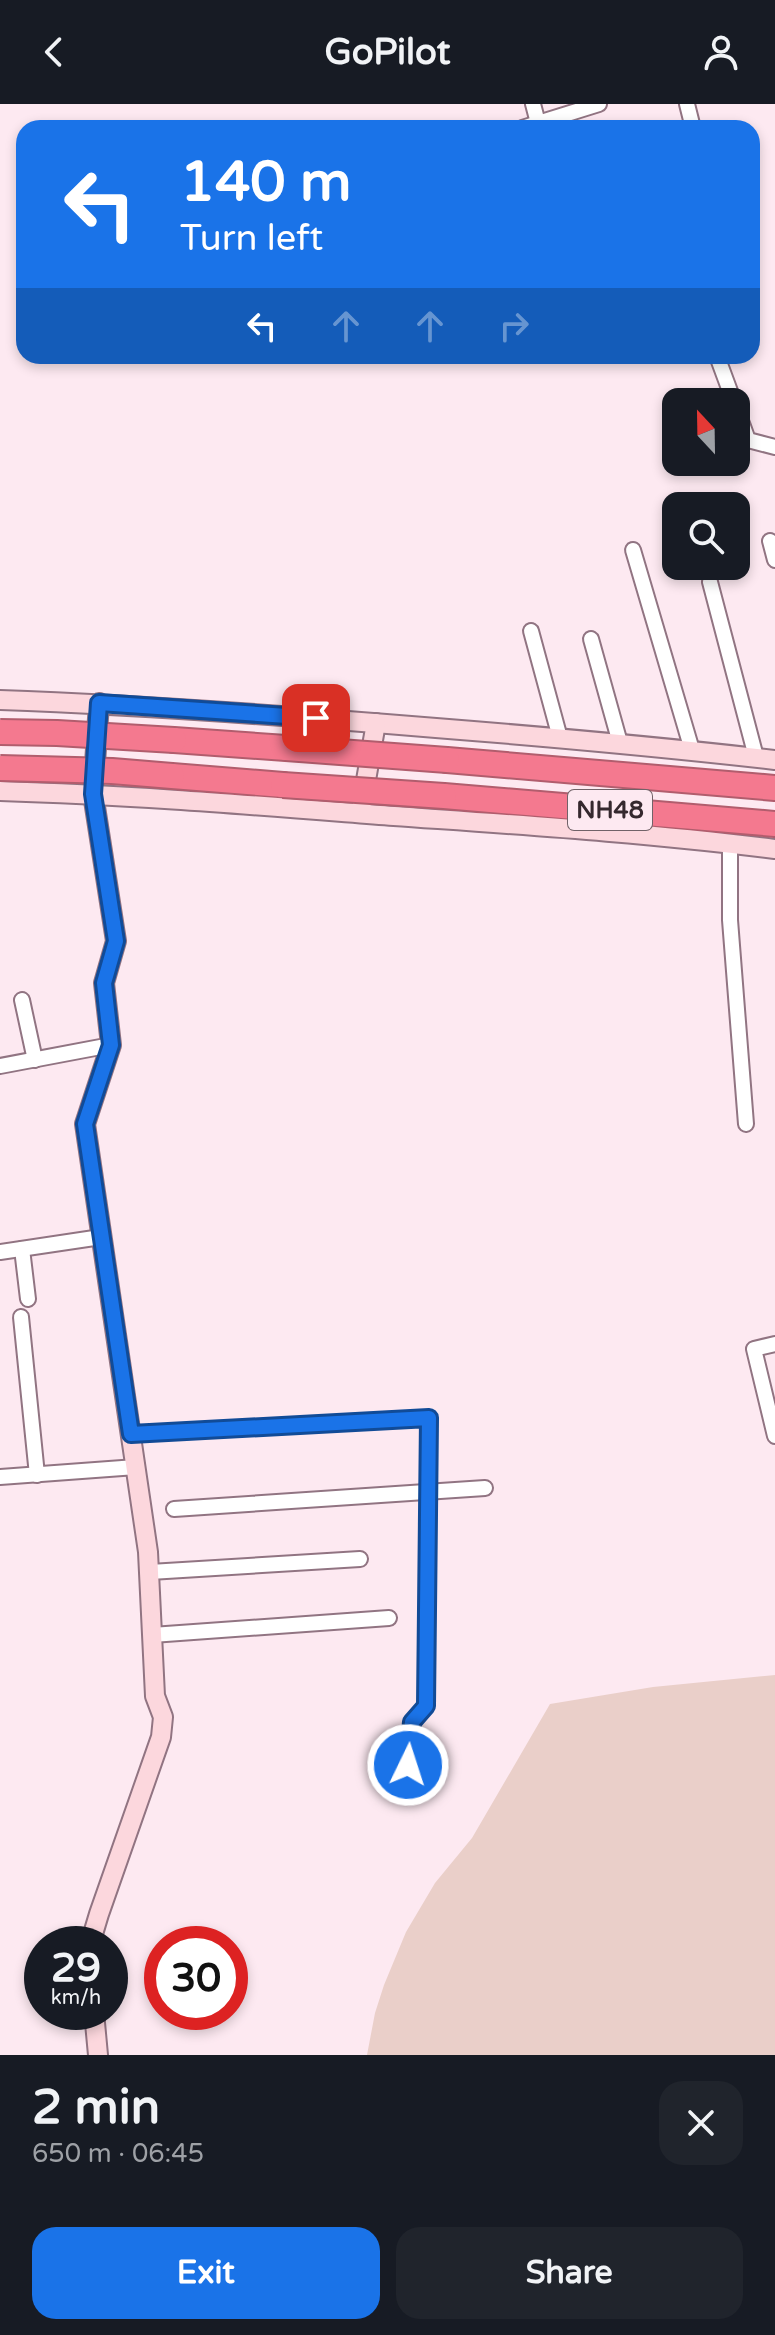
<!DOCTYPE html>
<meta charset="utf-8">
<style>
:root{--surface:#171b24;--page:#20242c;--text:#f1f3f6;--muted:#9ea1a6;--accent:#1a73e8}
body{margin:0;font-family:"Varela Round",sans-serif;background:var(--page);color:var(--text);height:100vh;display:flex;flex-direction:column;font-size:30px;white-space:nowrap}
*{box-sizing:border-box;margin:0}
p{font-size:26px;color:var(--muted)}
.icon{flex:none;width:44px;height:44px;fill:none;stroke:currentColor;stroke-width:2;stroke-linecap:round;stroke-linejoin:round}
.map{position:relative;height:1951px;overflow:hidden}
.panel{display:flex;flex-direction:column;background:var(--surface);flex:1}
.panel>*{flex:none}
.hud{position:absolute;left:16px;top:16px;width:744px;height:244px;border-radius:24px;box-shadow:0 4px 12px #0003;background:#1a73e8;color:#fff;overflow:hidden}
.needle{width:52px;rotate:338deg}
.tools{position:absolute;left:662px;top:284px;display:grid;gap:16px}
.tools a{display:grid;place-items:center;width:88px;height:88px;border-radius:16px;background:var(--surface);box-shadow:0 4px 12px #0003;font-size:40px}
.speed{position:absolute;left:24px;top:1822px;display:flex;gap:16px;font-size:40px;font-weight:700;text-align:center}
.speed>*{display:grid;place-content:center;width:104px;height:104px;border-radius:50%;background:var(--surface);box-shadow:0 4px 12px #0003;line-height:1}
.speed small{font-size:20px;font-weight:400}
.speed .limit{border:12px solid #d22;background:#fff;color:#111}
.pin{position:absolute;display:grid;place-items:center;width:68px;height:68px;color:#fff;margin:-34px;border-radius:16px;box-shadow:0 4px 12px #0006}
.me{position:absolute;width:88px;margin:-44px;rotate:4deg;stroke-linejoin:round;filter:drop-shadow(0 0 6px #0008)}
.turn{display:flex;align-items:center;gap:28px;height:168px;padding:0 32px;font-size:36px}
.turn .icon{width:104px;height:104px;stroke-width:2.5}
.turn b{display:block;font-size:56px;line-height:68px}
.lanes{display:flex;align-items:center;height:76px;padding:0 32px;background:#0003;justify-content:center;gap:40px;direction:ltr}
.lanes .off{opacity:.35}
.round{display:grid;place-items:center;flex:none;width:84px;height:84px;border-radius:24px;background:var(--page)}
.headline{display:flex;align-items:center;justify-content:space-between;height:136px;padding:0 32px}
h1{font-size:48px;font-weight:800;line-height:60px}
.button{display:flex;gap:16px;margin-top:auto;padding:16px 32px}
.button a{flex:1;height:92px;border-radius:24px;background:var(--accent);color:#fff;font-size:32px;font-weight:800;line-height:92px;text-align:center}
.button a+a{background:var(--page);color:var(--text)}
header{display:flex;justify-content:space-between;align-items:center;height:104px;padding:0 32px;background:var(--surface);font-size:36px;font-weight:800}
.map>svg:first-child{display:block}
.green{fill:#eacfc9}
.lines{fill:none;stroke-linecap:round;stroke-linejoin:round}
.street-casing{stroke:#917482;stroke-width:18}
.secondary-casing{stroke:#917482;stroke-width:22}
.highway-casing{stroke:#b15d6d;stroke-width:28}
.street{stroke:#fff;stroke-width:14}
.secondary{stroke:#fcd7dd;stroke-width:18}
.highway{stroke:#f4798f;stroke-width:24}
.highway-bridge-casing{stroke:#b15d6d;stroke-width:28;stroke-linecap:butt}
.highway-bridge{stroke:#f4798f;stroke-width:24}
.route-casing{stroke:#114b97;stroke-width:20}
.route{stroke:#1a73e8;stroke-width:14}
.labels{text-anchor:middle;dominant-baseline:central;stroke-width:6;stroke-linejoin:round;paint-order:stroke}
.shield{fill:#fde9f1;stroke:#716268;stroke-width:2}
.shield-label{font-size:24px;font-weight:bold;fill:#35282e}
</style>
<header><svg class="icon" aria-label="back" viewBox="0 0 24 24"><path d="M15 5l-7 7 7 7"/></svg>GoPilot<svg class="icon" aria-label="person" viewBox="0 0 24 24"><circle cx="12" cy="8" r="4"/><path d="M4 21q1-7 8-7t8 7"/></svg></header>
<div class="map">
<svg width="775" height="1951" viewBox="0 0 775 1951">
<rect width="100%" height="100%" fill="#fde9f1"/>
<polygon class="green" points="775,1571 775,1951 367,1951 375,1909 384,1881 406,1828 435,1779 472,1734 550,1600 653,1583"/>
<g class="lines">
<defs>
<g id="street">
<polyline points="533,0 538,19"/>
<polyline points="687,0 693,24"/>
<polyline points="522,24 599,0"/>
<polyline points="717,252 734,298"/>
<polyline points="736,303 748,336 775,343"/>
<polyline points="770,437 775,456"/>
<polyline points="633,446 692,646"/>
<polyline points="710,478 756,653"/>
<polyline points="531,527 560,634"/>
<polyline points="591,535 620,639"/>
<polyline points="730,739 730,816 746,1020"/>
<polyline points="22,896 35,956"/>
<polyline points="0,962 111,941"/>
<polyline points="22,1145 28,1195"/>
<polyline points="0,1148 101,1133"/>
<polyline points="21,1213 37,1371"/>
<polyline points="775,1240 754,1245 775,1332"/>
<polyline points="131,1330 429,1314 426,1602 412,1618 408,1661"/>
<polyline points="0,1373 136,1363"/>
<polyline points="174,1405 485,1384"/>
<polyline points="150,1468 360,1455"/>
<polyline points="152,1531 389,1514"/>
</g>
<g id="secondary">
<path d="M0 596C146 601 291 612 436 624 549 633 662 643 775 656"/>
<path d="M0 687C132 691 263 702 394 712 521 721 649 729 775 745"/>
<polyline points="362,699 376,619"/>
<polyline points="90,1840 99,1810 161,1633 163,1613 155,1592 148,1448 85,1020 111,941 104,879 116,837 93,690 99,599"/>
<polyline points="94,1908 98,1951"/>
</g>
<g id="highway">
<polyline points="174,636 286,644"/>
<polyline points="447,656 775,684"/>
<polyline points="172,672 283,681"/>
<polyline points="444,692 775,720"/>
</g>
</defs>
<use href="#street" class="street-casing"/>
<use href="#secondary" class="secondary-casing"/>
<use href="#highway" class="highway-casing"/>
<use href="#street" class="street"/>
<use href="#secondary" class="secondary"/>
<use href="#highway" class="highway"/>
<defs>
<g id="highway-bridge">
<polyline points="0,628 57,629 174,636"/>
<polyline points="286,644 447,656"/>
<polyline points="0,664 112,667 172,672"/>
<polyline points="283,681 444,692"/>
</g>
</defs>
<use href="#highway-bridge" class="highway-bridge-casing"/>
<use href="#highway-bridge" class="highway-bridge"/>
</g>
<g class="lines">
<defs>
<polyline id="route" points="316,614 99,599 93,690 116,837 104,879 111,941 85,1020 131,1330 429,1314 426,1602 412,1618 408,1661"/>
</defs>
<use href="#route" class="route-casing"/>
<use href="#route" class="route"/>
</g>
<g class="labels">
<rect class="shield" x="568" y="686" width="84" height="40" rx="6"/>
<g class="shield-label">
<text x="610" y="706">NH48</text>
</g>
</g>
</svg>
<div class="tools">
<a><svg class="needle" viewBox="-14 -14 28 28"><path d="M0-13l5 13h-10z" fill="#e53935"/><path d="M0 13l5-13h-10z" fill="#9ea1a6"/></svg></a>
<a><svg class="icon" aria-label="search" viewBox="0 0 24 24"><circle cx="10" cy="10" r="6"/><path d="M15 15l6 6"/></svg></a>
</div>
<div class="speed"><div>29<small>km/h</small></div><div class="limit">30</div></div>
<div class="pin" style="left:316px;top:614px;background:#d93025"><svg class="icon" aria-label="arrive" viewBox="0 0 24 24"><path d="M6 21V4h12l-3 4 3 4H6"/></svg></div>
<svg class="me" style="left:408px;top:1661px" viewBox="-20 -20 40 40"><circle r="17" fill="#1a73e8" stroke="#fff" stroke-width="3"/><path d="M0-11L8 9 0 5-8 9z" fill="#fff"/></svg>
<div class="hud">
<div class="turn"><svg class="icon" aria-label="left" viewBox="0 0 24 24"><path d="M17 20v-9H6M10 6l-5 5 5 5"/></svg><div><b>140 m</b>Turn left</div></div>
<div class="lanes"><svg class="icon" aria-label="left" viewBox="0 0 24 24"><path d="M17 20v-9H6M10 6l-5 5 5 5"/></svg><svg class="icon off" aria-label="ahead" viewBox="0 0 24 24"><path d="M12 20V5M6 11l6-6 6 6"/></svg><svg class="icon off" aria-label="ahead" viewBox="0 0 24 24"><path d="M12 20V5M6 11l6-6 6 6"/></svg><svg class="icon off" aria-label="right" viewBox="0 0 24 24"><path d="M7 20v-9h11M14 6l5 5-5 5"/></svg></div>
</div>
</div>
<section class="panel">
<div class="headline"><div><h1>2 min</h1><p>650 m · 06:45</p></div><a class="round"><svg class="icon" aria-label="close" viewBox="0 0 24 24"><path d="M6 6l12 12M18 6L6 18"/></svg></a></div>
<div class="button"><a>Exit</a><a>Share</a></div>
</section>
